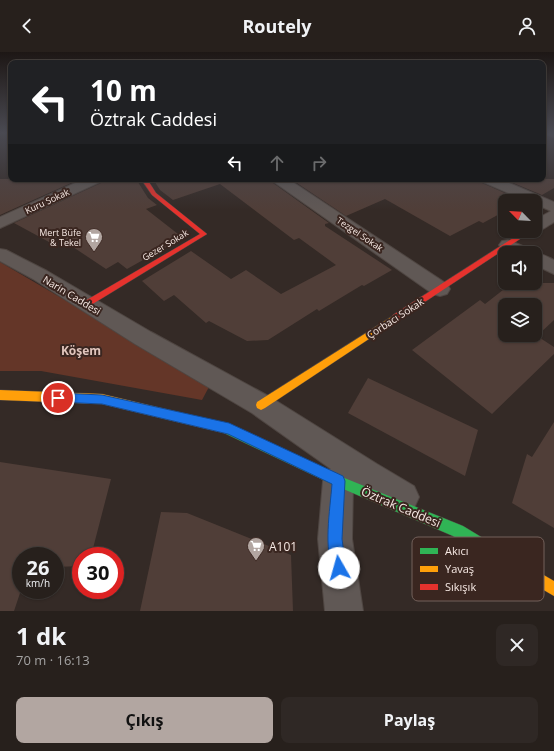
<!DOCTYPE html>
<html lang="tr">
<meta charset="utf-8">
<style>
:root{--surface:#27201c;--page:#2f2825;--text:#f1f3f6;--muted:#a4a3a3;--line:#433e3b;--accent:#b2a6a1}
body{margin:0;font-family:"Open Sans",sans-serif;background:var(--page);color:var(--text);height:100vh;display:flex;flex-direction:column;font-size:15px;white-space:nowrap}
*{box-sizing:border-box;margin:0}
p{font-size:13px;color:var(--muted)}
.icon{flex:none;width:22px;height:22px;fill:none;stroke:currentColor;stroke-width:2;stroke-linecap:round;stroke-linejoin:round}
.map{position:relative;height:559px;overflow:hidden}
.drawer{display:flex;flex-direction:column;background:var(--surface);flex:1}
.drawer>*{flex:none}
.hud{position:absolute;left:8px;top:8px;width:538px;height:122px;border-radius:8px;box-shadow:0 1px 3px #0004,0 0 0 1px var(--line);background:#202124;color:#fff;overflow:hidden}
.needle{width:26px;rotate:294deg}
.controls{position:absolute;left:498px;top:142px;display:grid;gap:8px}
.controls a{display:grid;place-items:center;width:44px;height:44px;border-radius:8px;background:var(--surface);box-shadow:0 1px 3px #0004,0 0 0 1px var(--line);font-size:20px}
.speed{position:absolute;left:12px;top:495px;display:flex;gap:8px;font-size:20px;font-weight:700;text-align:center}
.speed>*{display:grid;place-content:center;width:52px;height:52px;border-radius:50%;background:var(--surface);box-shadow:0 1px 3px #0004,0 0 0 1px var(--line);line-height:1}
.speed small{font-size:10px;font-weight:400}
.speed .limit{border:6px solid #d22;background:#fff;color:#111}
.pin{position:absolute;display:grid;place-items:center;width:34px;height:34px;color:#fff;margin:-17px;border:2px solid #fff;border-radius:50%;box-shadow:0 1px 4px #0007}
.me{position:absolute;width:44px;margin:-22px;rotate:353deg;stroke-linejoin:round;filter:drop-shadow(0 0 3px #0008)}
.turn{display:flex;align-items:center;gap:14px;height:84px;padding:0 16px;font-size:18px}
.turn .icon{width:52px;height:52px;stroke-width:2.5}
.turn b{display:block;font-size:28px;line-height:34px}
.lanes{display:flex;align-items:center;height:38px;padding:0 16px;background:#0003;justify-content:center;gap:20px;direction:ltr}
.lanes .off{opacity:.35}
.round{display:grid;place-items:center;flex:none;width:42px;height:42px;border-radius:8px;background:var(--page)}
.head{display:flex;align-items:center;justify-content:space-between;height:68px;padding:0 16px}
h1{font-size:24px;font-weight:700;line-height:30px}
.primary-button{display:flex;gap:8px;margin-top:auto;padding:8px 16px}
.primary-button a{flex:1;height:46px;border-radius:8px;background:var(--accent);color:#111;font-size:16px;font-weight:700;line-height:46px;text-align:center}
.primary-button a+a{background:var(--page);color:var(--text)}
header{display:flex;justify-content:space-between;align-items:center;height:52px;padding:0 16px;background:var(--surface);font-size:18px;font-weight:700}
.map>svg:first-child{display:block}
.green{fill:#643628}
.building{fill:#503e38;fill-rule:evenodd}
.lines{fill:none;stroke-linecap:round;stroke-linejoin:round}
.street-casing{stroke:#4f4642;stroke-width:2}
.fast-casing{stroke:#4f4642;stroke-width:1}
.slow-casing{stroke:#4f4642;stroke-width:1}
.jam-casing{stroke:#4f4642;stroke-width:1}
.street{fill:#605855;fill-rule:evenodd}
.fast{fill:#30b455;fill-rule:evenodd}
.slow{fill:#ff9f0a;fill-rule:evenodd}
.jam{fill:#e5322d;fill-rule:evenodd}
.route{fill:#1a73e8;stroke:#114b97}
.labels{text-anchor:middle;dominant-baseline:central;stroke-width:4;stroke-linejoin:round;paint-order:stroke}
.far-street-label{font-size:9px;fill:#f6e8e3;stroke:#3a2620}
.far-poi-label{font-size:9px;fill:#f6e8e3;stroke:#3a2620;text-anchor:end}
.street-label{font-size:10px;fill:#f6e8e3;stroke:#3a2620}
.quarter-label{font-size:12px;font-weight:bold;fill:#e0c5bc;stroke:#3a2620}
.near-street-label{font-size:12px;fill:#f6e8e3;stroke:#3a2620}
.near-poi-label{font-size:12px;fill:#f6e8e3;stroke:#3a2620;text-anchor:start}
.key{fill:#3a2620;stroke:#72605a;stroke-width:1}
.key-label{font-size:11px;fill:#f6e8e3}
</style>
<header><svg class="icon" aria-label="back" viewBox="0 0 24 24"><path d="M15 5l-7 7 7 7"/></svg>Routely<svg class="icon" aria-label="person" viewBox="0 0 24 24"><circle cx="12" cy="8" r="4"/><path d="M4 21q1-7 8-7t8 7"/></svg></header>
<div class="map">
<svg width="554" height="559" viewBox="0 0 554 559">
<rect width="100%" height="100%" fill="#342a26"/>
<polygon class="green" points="0,210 210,333 202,348 41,319 0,319"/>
<g class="building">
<polygon points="0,127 80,127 0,163"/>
<polygon points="103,127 136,127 148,146 157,153 146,157 178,182 171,185 177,189 127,217 118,210 106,217 58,185 49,190 14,171 101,131"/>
<polygon points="153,127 271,127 273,131 329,171 325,172 325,174 392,218 364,234 362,233 319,259 317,257 268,288 247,289 209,269 206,271 174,243 164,249 142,229 191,199 231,227 246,218 281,242 336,213 299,186 294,188 220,132 173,148 160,138"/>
<polygon points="291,127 480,127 482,131 523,149 505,149 505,159 483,171 479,169 450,184 385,147 346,164"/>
<polygon points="504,127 554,127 554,136 542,143"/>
<path d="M512 231H554V268L537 284 554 295V302L492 362 412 298 480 248 485 252ZM505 253H535V283H505Z"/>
<polygon points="368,326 478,378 465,424 348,361"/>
<polygon points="554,370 554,476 512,451 527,402 532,405"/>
<polygon points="0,410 111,427 91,504 81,504 81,514 55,515 55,504 21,504 21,538 14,559 0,559"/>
<polygon points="161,460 187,461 291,503 293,559 140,559"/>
</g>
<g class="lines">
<defs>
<g id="street">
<polygon points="543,80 554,80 554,85 545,82"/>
<polygon points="84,127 102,127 100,130 0,176 0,165"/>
<polygon points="272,127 288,127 447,232 450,237 447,242 440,244 433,242 274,130"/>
<path d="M481 127H500L554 150V170C547 174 540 181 531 179H535V168L551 159 535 152V149H527L483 130Z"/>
<path d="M508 188 530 197 533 201C540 200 547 205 554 208V222L535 213V201C523 201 507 204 499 193L502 189Z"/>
<polygon points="0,197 6,198 47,219 151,280 270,345 377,412 414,434 419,445 414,456 403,461 392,456 353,432 352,487 363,559 325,559 318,487 323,429 327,418 331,417 252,361 135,292 33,227 0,209"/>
</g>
<polygon id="fast" points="228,372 342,425 463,474 514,505 516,510 514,515 509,517 504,515 453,484 334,433 224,381 222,377 224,373"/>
<g id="slow">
<polygon points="396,262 400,265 399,267 265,356 261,358 257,356 256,353 257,350"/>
<polygon points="0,338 102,342 228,372 232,373 234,377 232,381 228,382 102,352 0,348"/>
<polygon points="509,503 554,529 554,544 504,515 502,510 504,505"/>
</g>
<g id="jam">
<polygon points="141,127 147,127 156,141 207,182 91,253 85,253 84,251 85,249 200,182 152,143"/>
<polygon points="524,179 532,179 399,267 393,267 392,265 393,263"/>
</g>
</defs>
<use href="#street" class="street-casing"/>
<use href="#fast" class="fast-casing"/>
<use href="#slow" class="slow-casing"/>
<use href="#jam" class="jam-casing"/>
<use href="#street" class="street"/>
<use href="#fast" class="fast"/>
<use href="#slow" class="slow"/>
<use href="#jam" class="jam"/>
</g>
<linearGradient id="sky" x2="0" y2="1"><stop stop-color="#1d1715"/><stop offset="0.51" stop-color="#4a4a52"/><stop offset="1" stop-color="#4a4a52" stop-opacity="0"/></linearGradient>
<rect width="554" height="158" fill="url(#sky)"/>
<path class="route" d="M58 341 102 343 229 371 343 424 345 429 342 487 346 516 344 521 339 523 334 521C323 496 330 459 332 432L228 382 102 352 58 350 55 349 53 346 55 342Z"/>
<defs>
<symbol id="supermarket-pin" viewBox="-11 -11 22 30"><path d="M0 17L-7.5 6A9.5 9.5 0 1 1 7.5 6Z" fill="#b2a6a1" stroke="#3a2620"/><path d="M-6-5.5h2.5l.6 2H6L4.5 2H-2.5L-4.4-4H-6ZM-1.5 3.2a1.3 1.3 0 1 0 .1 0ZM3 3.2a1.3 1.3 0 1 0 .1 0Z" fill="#fff"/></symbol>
</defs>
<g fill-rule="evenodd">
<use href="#supermarket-pin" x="84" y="175" width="20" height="27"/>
<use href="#supermarket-pin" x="246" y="484" width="20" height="27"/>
</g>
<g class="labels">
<g class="far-street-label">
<text transform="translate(47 149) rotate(-25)">Kuru Sokak</text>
<text transform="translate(360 182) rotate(34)">Tezgel Sokak</text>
<text transform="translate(165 193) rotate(-31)">Gezer Sokak</text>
</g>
<g class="far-poi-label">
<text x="81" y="180">Mert Büfe<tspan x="81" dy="10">&amp; Tekel</tspan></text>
</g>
<g class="street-label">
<text transform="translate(72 243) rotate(31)">Narin Caddesi</text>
<text transform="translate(395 266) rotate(-33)">Çorbacı Sokak</text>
</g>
<g class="quarter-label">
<text x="81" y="298">Köşem</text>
</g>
<g class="near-street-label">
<text transform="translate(401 455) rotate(23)">Öztrak Caddesi</text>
</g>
<g class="near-poi-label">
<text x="269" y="494">A101</text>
</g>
</g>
<rect x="412" y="485" width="132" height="64" rx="6" class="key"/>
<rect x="420" y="496" width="18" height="6" fill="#30b455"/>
<rect x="420" y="514" width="18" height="6" fill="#ff9f0a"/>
<rect x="420" y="532" width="18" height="6" fill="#e5322d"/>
<g class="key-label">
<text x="445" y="503">Akıcı</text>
<text x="445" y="521">Yavaş</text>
<text x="445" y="539">Sıkışık</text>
</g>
</svg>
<div class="controls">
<a><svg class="needle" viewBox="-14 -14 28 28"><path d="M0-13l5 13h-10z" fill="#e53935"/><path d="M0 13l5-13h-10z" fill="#a4a3a3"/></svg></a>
<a><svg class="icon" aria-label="sound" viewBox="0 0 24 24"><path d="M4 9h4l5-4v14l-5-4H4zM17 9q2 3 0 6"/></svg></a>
<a><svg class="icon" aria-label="layers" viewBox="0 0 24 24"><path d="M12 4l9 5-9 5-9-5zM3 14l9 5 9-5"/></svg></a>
</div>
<div class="speed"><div>26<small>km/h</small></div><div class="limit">30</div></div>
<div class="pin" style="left:58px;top:346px;background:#d93025"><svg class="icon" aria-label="arrive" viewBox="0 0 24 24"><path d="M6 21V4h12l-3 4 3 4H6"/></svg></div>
<svg class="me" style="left:339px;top:516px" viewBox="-20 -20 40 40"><circle r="19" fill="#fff"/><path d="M0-13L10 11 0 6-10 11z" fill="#1a73e8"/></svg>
<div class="hud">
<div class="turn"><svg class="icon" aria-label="left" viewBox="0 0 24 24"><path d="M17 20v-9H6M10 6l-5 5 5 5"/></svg><div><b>10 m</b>Öztrak Caddesi</div></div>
<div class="lanes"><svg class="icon" aria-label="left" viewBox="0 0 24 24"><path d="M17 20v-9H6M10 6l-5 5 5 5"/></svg><svg class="icon off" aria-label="ahead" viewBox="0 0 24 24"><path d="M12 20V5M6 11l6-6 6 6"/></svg><svg class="icon off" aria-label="right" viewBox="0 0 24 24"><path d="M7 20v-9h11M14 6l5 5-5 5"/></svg></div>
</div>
</div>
<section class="drawer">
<div class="head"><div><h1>1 dk</h1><p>70 m · 16:13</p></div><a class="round"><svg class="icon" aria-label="close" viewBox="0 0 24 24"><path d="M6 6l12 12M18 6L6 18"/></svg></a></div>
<div class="primary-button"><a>Çıkış</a><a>Paylaş</a></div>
</section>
